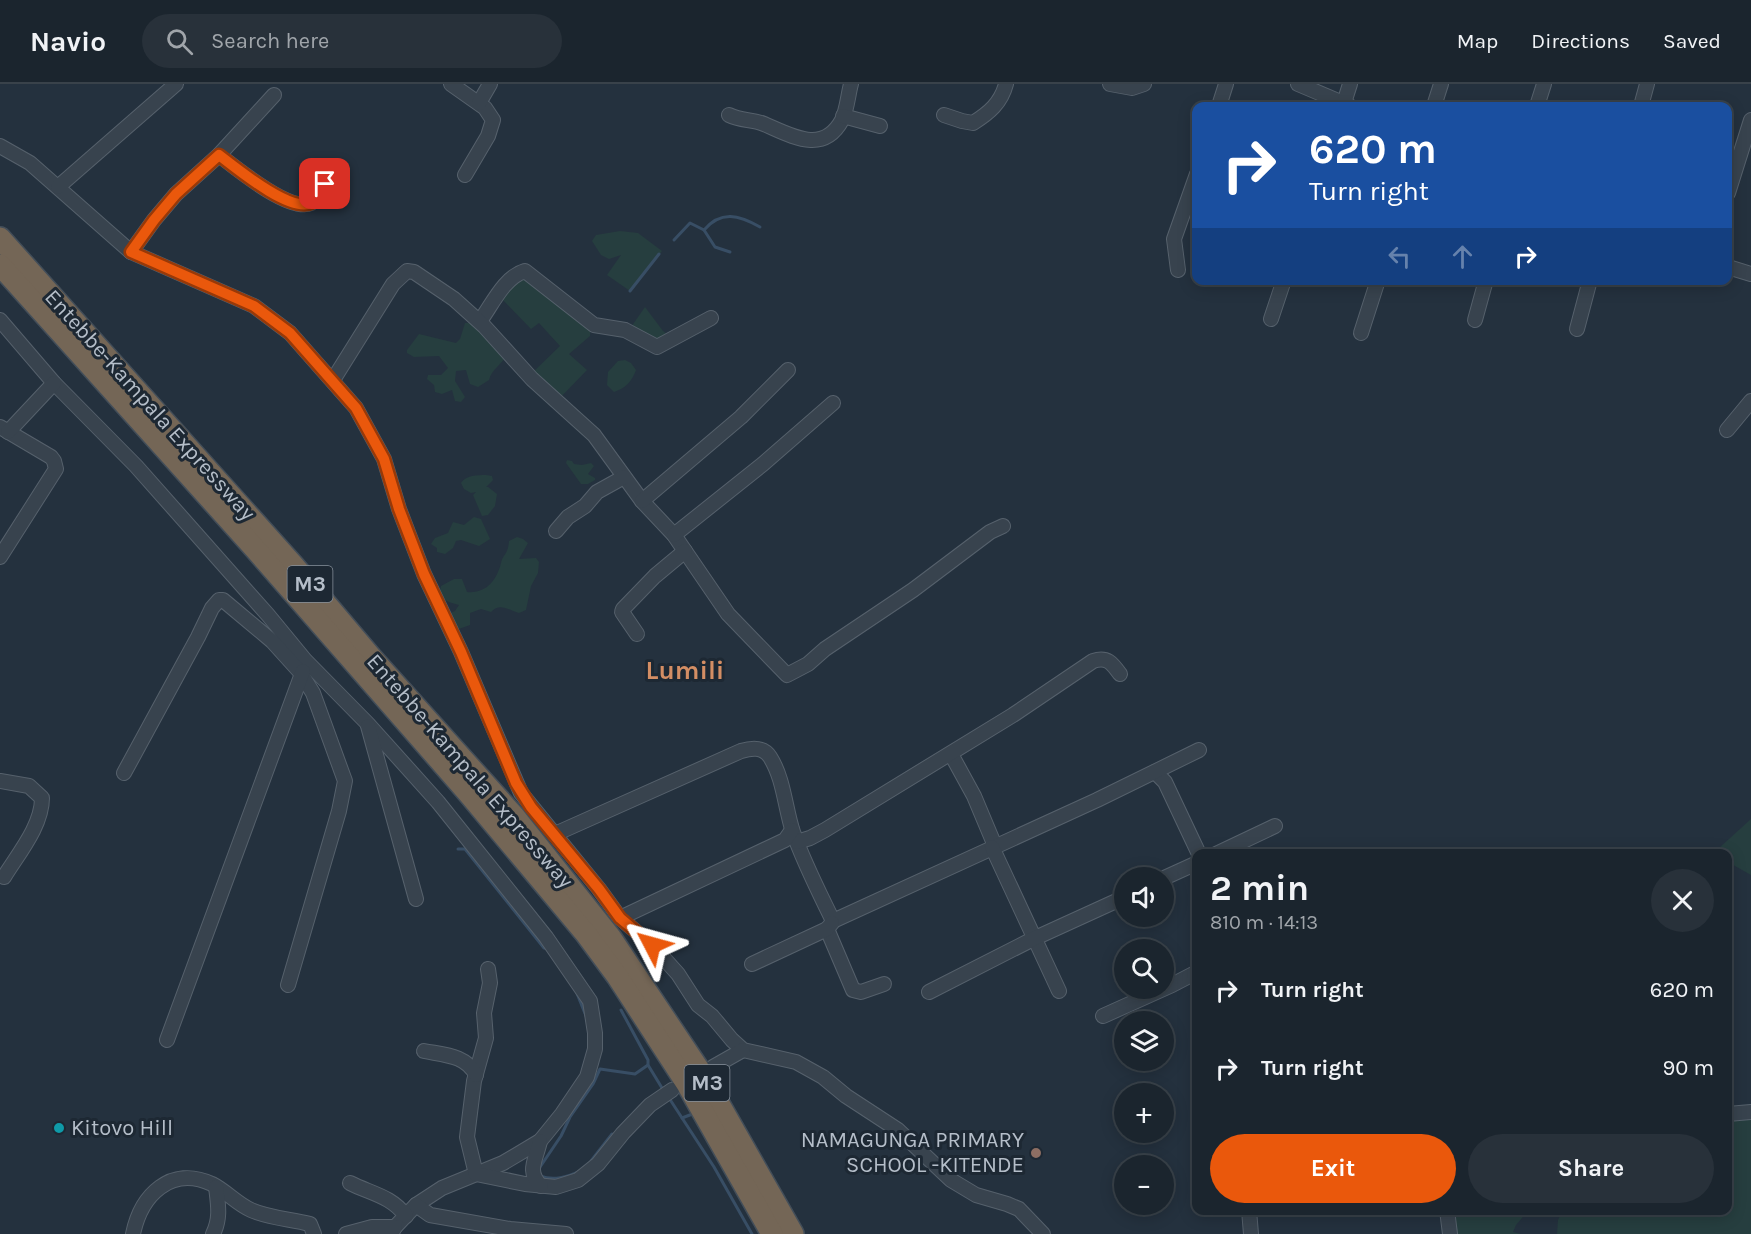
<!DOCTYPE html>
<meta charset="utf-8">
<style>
:root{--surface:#1b252e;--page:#28313a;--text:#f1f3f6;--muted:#a0a5aa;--line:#39424a;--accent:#ea580c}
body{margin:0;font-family:Karla,sans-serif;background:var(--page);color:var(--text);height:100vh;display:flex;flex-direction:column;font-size:22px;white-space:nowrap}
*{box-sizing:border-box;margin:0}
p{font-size:20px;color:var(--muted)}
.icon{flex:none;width:33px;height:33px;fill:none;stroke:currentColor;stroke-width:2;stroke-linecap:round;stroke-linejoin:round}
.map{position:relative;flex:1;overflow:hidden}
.panel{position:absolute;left:1192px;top:765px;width:540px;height:366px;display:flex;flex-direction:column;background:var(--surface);border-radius:12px;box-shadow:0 3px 15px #0003,0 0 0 2px var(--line)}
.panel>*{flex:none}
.hud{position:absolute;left:1192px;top:18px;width:540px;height:183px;border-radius:12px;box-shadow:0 3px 15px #0003,0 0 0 2px var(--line);background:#1a4fa0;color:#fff;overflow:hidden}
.controls{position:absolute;left:1114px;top:783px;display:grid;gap:12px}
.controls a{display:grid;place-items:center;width:60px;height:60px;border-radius:50%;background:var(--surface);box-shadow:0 3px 15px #0003,0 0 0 2px var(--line);font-size:30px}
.pin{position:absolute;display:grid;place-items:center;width:51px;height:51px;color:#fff;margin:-26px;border-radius:12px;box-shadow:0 3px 9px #0006}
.me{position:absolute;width:66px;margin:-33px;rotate:309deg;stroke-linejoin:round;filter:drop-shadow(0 0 4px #0008)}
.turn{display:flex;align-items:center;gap:21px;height:126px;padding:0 18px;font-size:27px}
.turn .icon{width:78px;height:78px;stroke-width:2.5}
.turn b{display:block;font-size:42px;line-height:51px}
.lanes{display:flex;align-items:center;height:57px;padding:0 18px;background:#0003;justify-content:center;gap:30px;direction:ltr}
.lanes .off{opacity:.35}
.round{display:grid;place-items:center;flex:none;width:63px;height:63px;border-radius:32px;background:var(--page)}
.overview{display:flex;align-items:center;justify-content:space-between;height:102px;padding:0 18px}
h1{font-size:36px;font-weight:700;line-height:45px}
.button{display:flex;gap:12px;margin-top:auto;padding:12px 18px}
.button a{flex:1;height:69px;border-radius:36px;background:var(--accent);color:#fff;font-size:24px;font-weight:700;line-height:69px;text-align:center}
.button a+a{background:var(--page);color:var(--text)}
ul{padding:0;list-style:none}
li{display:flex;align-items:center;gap:18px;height:78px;padding:0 18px}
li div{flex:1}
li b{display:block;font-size:22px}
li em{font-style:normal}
header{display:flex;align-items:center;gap:36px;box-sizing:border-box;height:84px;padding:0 30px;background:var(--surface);border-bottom:2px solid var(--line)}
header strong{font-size:28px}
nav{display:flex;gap:33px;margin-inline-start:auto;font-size:21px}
.search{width:420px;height:54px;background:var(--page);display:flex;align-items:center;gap:15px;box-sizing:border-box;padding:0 21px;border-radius:33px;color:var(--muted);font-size:22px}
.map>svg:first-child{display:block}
.green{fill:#263e3f}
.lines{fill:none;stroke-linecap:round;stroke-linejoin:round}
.stream{stroke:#384e65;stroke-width:3}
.minor-casing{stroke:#56616c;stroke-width:16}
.highway-casing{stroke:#434e59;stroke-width:24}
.minor{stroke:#38434e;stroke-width:14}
.highway{stroke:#746656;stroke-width:21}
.route-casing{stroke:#983908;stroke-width:15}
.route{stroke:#ea580c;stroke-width:10}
.culture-dot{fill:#0f9aa8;stroke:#1d2833;stroke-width:2}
.education-dot{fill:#8d6e63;stroke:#1d2833;stroke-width:2}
.labels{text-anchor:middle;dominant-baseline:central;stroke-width:6;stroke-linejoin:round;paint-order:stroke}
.shield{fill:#1d2833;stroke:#87919c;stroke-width:1.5}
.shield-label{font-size:21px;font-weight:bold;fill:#b5bec9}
.street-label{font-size:22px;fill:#b5bec9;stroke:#1d2833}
.poi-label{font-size:22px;fill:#b5bec9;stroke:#1d2833;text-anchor:start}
.quarter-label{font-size:26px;font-weight:bold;fill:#d48e64;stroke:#1d2833}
</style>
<header>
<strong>Navio</strong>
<div class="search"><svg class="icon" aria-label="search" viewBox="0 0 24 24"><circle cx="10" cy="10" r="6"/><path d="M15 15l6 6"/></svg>Search here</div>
<nav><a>Map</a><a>Directions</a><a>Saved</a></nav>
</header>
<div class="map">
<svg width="1751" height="1150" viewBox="0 0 1751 1150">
<rect width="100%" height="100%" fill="#24313e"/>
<g class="green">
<polygon points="620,147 638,149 662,167 630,207 607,191 621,171 609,175 601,171 592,157 596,151"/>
<polygon points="519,190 591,242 590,252 569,270 587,286 557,317 531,290 560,262 539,239 531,245 499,212"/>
<polygon points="645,223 663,247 672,254 661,260 629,246"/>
<path d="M465 239H473L507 271C502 280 491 286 489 296L478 303 470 300 466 286 456 287 455 297 465 313 461 318 455 317 452 306 442 310 435 308 434 301 427 295 428 291H441L448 284 439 272 414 273 407 269V266L419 250 456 259 460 255Z"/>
<path d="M625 276 631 279 636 286C632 297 626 304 614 308L607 301 608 288 618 277Z"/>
<polygon points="567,376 572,377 574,380 582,381 591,379 594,382 588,390 595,394 595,396 588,400 581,400 566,379"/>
<path d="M486 391 492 392 493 396 486 403H488L497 410 495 422 488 431 482 432 473 411 476 408 471 409 464 405 461 399C466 391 477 391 486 391Z"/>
<polygon points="474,433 481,435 490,455 479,462 461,456 456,457 453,464 445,470 437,468 437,464 431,460 435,454 448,449 453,438 464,441"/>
<path d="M517 453 523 455 528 459 519 475 536 474 539 478 538 489 531 502 526 526 519 529C508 526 500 518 491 528L481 525 470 529V541L453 547 443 532 455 527 459 521C448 518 437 516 441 502L454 495H462L467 508C486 510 497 496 501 479 503 470 508 471 509 457Z"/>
<polygon points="1751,735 1751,791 1728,778 1728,770 1720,769 1718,765"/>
<polygon points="1751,1033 1751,1150 1557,1150 1558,1136 1561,1130 1558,1127 1702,1126 1702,1131 1707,1132 1708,1127 1728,1126 1728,1034"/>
<polygon points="1451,1127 1528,1127 1516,1141 1513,1148 1521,1150 1453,1150"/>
</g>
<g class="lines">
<g class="stream">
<path d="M704 146C721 126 739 131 760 143"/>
<polyline points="674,156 690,139 704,146 715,163 730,168"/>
<polyline points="630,207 659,170"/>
<polyline points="458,765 465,765 544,864 549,865"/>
<polyline points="576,907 586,932"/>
<polyline points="621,926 648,976 648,981 662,1004"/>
<polyline points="669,1014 714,1083 752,1150"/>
<polyline points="682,1034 695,1029"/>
<polyline points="591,1077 612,1050"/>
<polyline points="538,1086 561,1052 570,1033 593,1000 600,985 635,990 648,981"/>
<path d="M540 1092C554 1097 567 1093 580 1087"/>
</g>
<defs>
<g id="minor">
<polyline points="451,0 485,24 493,36 488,52 465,91"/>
<polyline points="1110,0 1132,4 1144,0"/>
<polyline points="1298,0 1350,22"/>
<polyline points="479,19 490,0"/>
<polyline points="1219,22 1226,0"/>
<polyline points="1343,22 1350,0"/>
<polyline points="1434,22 1441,0"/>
<polyline points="1537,22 1544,0"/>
<polyline points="1641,22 1647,0"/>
<path d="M729 31C741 37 752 35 764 40 792 52 823 71 842 36 847 26 848 11 851 0"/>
<path d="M944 31 962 37 973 39C989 29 1001 19 1006 0"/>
<polyline points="843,32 880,42"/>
<polyline points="0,62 30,79 131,168 254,222 290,249 356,324 384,375 399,425 424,490 461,568 521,709 599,805 620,834 652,861 678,890 698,921 712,932 732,956 743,966 796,978 823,993 846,1012 898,1046 951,1096 976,1111 1007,1120 1019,1125 1043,1150"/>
<path d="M219 71C236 84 290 129 311 119L334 86"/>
<polyline points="58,103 176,0"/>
<polyline points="1728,109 1751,36"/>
<polyline points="131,168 154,136 176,110 219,71 274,11"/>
<polyline points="1728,183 1751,190"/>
<polyline points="1178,186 1174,155 1197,90"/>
<polyline points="1271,235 1284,196"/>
<polyline points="0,236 54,299 136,382 268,531 305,576 368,640 438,718 546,853 590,917 595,949 595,965 587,993 562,1030 545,1051 540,1057 503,1079 442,1104 416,1121 395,1143 391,1150"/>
<polyline points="1475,236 1486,196"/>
<path d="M480 237C492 221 504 193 525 187L594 241 625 246 657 263 711 234"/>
<polyline points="1577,245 1590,196"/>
<polyline points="1361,249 1378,196"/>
<polyline points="333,296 393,200 407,187 414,188 454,215 484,242 532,295 594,351 642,417 674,451 728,530 787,591 808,580 825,565 913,506 990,448 1003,442"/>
<polyline points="0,343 51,373 54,377 56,385 0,473"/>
<polyline points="1727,346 1751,317"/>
<polyline points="8,348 54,299"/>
<polyline points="642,417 741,333 788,286"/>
<polyline points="556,447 568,433 585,422 597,408 624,393"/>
<polyline points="674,451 763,380 833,319"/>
<polyline points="637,550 622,528 623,525 655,492 685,467"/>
<polyline points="368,642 416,815"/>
<polyline points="951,670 974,712 995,762"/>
<polyline points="1155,688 1165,698 1199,770"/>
<polyline points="124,689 198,553 212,524 219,516 223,516 272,557 300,588 313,609 345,697 339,727 288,901"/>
<path d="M0 697 29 702 42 714C42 742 18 770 4 793"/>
<path d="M555 750 741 667C751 664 763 662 770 673 784 695 785 724 793 748 804 779 819 808 833 837L1097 716 1199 666"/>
<path d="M797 758 810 754 825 746 1013 631 1093 577C1107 572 1112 579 1120 590"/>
<polyline points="992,763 1059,907"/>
<polyline points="1216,770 1275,742"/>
<polyline points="1164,794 1197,779"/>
<polyline points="620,834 785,756 792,746"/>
<polyline points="827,845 853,906 861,908 884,900"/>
<polyline points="752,880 827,845 832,839"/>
<polyline points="488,885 490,899 484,929 486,954 474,997 467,1053 476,1090 525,1100 556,1103 578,1096 598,1080 623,1049 650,1021 672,1006"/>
<polyline points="929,908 1033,855 1125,813"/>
<polyline points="1103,932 1172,901 1197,888"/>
<polyline points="167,956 303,587"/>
<path d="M424 967C444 971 466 971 476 991"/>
<polyline points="713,983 743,966"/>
<polyline points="1728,1030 1751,1028"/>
<path d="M540 1057C536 1076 526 1087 541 1102"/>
<path d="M350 1099C372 1110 391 1112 406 1132"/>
<polyline points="416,1121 430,1131 510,1145 566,1150"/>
<polyline points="1249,1126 1251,1150"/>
<polyline points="1447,1126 1450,1150"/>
<path d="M133 1150C141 1111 171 1081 212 1100 226 1107 237 1120 251 1126 269 1134 291 1135 310 1140L314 1150"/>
<path d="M213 1150C221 1134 218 1120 216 1103"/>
<polyline points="346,1150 372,1143 395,1143"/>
</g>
<g id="highway">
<polyline points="0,154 294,482 371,573 514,732 611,854 702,990 793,1150"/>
<polyline points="0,181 256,466 469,710 586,850 617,892 687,1000 772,1150"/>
</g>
</defs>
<use href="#minor" class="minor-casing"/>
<use href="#highway" class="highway-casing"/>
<use href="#minor" class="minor"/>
<use href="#highway" class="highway"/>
</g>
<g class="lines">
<defs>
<path id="route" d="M325 100 311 119C290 129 236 84 219 71L176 110 154 136 131 168 254 222 290 249 356 324 384 375 399 425 424 490 461 568 516 699 531 723 599 805 620 834 652 861"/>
</defs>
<use href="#route" class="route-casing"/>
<use href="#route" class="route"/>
</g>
<circle class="culture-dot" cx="59" cy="1044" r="6"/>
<circle class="education-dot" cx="1036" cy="1069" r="6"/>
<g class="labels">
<g class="shield">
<rect x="287.5" y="482" width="45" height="36" rx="4.5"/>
<rect x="684.5" y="981" width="45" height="36" rx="4.5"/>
</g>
<g class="shield-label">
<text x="310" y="500">M3</text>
<text x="707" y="999">M3</text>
</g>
<g class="street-label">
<text transform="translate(150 321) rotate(48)">Entebbe-Kampala Expressway</text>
<text transform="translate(470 687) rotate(49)">Entebbe-Kampala Expressway</text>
</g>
<g class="poi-label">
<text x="71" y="1044">Kitovo Hill</text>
<text x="1024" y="1056" text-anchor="end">NAMAGUNGA PRIMARY<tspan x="1024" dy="25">SCHOOL -KITENDE</tspan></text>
</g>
<g class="quarter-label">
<text x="685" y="586">Lumili</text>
</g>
</g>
</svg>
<div class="controls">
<a><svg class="icon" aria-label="sound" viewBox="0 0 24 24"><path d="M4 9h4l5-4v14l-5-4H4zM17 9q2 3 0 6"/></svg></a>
<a><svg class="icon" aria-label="search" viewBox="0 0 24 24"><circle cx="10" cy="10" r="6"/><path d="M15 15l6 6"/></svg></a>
<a><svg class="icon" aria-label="layers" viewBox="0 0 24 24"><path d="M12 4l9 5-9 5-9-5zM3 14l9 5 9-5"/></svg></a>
<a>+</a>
<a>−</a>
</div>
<div class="pin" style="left:325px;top:100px;background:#d93025"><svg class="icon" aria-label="arrive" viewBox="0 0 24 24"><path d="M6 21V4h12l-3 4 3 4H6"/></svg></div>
<svg class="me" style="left:652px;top:861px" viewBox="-20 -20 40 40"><path d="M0-17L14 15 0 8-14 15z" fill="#ea580c" stroke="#fff" stroke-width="4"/></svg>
<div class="hud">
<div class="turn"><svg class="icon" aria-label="right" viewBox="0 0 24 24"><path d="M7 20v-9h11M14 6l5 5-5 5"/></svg><div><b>620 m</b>Turn right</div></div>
<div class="lanes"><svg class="icon off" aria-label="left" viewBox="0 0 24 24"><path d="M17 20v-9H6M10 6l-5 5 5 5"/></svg><svg class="icon off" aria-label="ahead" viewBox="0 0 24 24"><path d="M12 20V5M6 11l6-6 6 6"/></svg><svg class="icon" aria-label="right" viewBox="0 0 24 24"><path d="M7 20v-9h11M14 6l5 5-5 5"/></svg></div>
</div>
<section class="panel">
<div class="overview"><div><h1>2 min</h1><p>810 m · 14:13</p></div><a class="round"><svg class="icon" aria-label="close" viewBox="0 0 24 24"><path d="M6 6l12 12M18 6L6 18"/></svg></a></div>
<ul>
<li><svg class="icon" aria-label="right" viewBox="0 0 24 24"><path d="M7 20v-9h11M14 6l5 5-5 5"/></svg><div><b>Turn right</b></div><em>620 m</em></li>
<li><svg class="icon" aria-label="right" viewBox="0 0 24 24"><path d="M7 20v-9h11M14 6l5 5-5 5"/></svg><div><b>Turn right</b></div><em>90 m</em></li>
</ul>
<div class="button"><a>Exit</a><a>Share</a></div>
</section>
</div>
